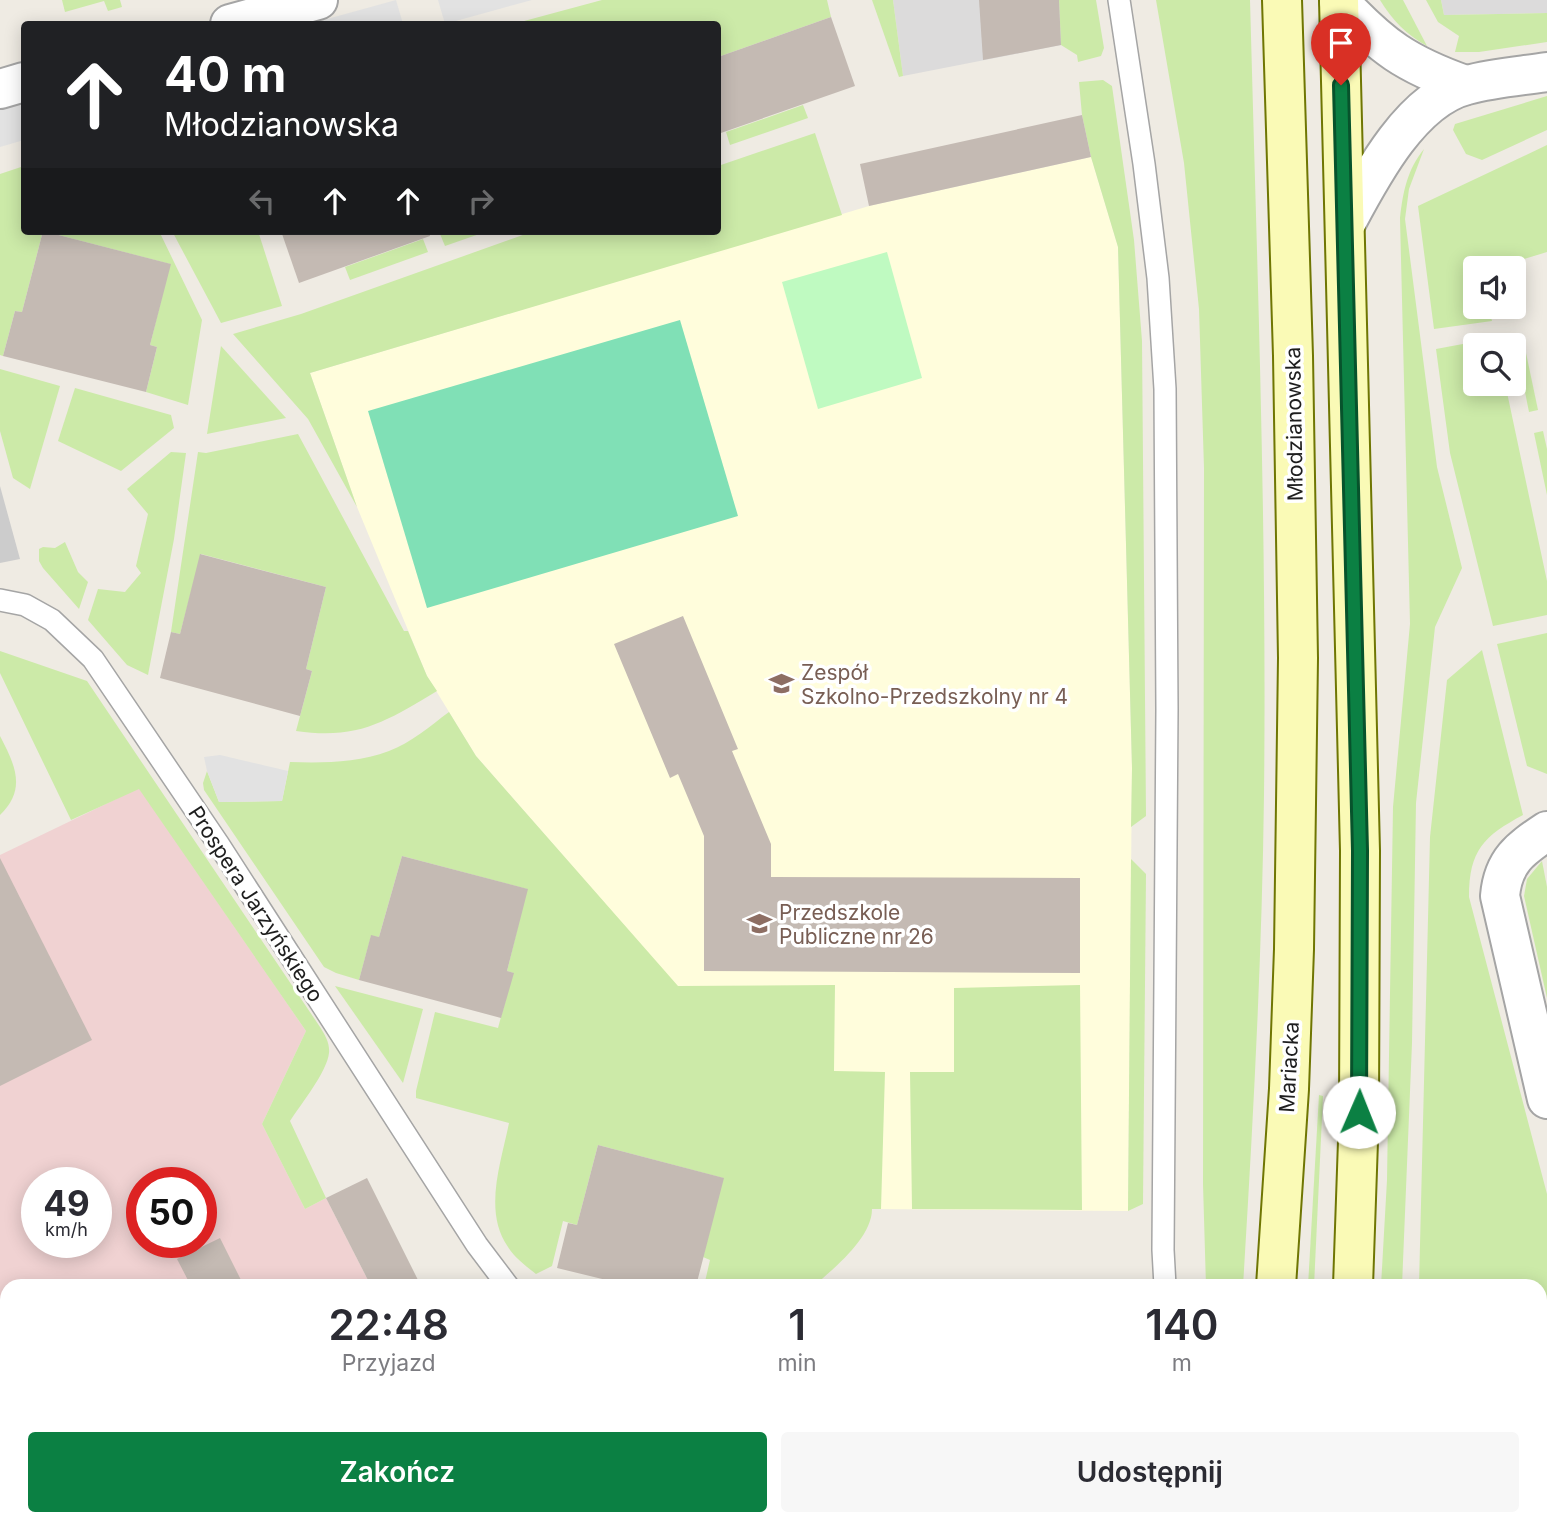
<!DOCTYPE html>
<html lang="pl">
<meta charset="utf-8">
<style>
:root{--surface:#fff;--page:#f7f7f7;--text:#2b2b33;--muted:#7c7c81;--accent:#0b8043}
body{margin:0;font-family:Inter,sans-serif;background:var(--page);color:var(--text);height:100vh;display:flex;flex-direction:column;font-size:26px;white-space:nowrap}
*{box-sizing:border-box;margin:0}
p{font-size:23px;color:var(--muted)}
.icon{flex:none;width:38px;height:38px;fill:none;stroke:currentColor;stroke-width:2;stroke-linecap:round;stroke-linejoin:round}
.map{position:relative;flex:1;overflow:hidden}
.side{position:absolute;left:0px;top:1279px;width:1547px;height:247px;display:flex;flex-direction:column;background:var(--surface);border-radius:21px 21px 0 0;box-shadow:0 4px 18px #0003}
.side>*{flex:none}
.banner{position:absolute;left:21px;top:21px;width:700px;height:214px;border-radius:7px;box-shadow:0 4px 18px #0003;background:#202124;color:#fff;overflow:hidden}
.tools{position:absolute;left:1463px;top:256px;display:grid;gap:14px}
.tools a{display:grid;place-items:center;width:63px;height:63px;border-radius:7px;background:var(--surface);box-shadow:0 4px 18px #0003;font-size:35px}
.speed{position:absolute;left:21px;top:1167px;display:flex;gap:14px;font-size:35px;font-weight:700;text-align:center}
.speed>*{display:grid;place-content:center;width:91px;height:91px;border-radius:50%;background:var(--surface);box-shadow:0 4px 18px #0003;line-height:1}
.speed small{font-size:18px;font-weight:400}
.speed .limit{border:10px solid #d22;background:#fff;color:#111}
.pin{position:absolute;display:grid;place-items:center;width:60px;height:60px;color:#fff;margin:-72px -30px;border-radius:50% 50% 50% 0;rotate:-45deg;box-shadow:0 0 7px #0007}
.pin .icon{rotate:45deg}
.me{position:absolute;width:77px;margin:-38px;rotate:1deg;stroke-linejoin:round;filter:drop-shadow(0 0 5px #0008)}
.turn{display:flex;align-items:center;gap:24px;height:147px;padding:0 28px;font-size:32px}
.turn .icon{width:91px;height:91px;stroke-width:2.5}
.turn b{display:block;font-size:49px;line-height:60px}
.lanes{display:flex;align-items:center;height:66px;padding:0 28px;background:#0003;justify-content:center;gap:35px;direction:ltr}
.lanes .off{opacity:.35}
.eta{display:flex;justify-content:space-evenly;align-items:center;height:119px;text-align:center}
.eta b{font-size:42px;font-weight:600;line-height:49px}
.action{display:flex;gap:14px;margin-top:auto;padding:14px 28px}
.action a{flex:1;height:80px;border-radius:7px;background:var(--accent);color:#fff;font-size:28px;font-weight:600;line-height:80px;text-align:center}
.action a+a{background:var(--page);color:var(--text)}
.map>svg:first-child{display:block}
.residential{fill:#dcdbdb}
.commercial{fill:#f0d2d2;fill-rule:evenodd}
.education{fill:#fffddc}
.religious{fill:#ccc}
.grass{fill:#cceaa8}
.park{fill:#bffac1}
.pitch{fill:#80e0b6}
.parking{fill:#e2e2e2}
.building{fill:#c4bab3}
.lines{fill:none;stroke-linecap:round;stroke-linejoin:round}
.service-casing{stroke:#a5a5a5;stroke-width:24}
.minor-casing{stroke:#a5a5a5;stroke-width:42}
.secondary-casing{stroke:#6f7603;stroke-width:42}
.service{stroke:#fff;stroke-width:21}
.minor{stroke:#fff;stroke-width:38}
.secondary{stroke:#fafab6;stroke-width:38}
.route-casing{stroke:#07532c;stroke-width:18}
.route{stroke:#0b8043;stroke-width:12}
.labels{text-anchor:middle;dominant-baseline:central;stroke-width:7;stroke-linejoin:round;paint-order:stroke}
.street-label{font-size:21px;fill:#1e1e1e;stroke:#fff}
.education-label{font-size:21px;fill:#785e54;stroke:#fff;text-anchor:start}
</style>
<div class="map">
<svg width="1547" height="1525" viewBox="0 0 1547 1525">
<rect width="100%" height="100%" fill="#efebe3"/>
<g class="residential">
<polygon points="893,0 1059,0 1061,45 903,76"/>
<polygon points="1441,0 1547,0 1547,13 1444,15"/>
</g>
<path class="commercial" d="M139 788 306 1031 262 1124 305 1209 326 1198 371 1286H7V1519H122L110 1525H0V855ZM37 1183H96V1242H37ZM142 1183H201V1242H142Z"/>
<g class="education">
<polygon points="1091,157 1118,247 1132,768 1128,1211 872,1209 476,756 427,676 357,507 310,373 869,206"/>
<polygon points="459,1519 587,1519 589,1525 446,1525"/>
</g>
<polygon class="religious" points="0,486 20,559 0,563"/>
<g class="grass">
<polygon points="62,0 120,0 122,7 108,11 104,1 65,12"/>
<polygon points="602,0 827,0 831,17 718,57 718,24 513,24"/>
<polygon points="872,0 893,0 903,76 899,77"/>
<polygon points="1059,0 1096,0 1104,48 1101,56 1078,62 1077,55 1061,45"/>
<path d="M1156 0H1250C1257 265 1267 530 1264 795 1262 959 1253 1123 1243 1286H1206L1203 1184 1204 468 1199 309 1184 163Z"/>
<path d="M1380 0H1403L1427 46C1407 35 1392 20 1380 0Z"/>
<polygon points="1426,0 1441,0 1444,15 1547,13 1547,42 1479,52 1455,52 1459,36 1438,22"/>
<polygon points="1103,80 1112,86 1134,240 1142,341 1146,816 1131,827 1132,768 1118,247 1091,157 1082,115 1079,82"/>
<polygon points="1547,96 1547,130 1482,160 1466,154 1453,130 1455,124"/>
<polygon points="803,105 808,118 730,145 726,132"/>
<polygon points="815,133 842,215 310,373 357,507 308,419 233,334 301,314 534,231 718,231 718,166"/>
<polygon points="1547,145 1547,252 1495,268 1475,268 1475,306 1488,306 1492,321 1434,329 1418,206"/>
<path d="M1424 149 1409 189 1405 219 1437 467 1462 568 1435 627 1416 803 1412 1043 1402 1286H1381L1387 1180 1393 807 1410 624 1400 218C1403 192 1407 170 1424 149Z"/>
<polygon points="24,166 24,231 159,231 202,320 188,405 146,392 157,347 150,345 170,264 43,231 22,312 15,311 3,356 0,355 0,174"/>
<polygon points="172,231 258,231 282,306 221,323"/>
<polygon points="448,231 488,231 445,246 440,234"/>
<polygon points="423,239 428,252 350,280 345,267"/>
<polygon points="1522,334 1538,410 1529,412 1514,337"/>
<polygon points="1495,338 1497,345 1475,345 1475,383 1505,383 1547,581 1547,615 1493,626 1450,453 1436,349"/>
<polygon points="221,346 286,418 207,434"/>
<polygon points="0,369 60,386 30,489 13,478 0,431"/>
<polygon points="75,388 171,415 174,428 121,471 58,441"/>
<polygon points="1543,431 1547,449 1547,495 1534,433"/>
<path d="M298 434 404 631H408L427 676 437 691C385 722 358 740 296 731L312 671 306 669 326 587 201 554 180 634 171 632 198 452 206 453Z"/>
<polygon points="171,452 186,453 174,539 148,675 127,665 88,620 98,589 125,592 141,573 136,566 148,514 127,489"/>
<polygon points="65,542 78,572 88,582 79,609 43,568 39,561 39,549 43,547 55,548"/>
<polygon points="1547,633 1547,774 1527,766 1497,644"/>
<path d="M1482 650 1523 815C1484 836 1469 850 1469 897L1547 1194V1483L1540 1486V1286H1419L1430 837 1447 680Z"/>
<path d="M0 651 87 681 320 1027C325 1035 330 1043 329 1053 327 1072 301 1104 290 1121L326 1198 305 1209 262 1124 306 1031 139 789 71 820 0 673Z"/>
<path d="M449 712 476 756 678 986 835 985 834 1071 885 1072 881 1209H872C872 1238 834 1268 814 1286H704L710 1260 703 1257 723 1178 598 1145 577 1225 563 1221 552 1266 536 1274C526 1266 515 1258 508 1247 483 1211 501 1163 509 1123L416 1098V1091L435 1012 498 1028 513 973 507 971 527 889 402 856 379 937 371 936 359 980 336 973 324 967 204 790 203 783 207 771 219 802 282 801 290 762C322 763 357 763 389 751 411 743 430 726 449 712Z"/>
<path d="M0 736C15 765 27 789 0 815Z"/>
<polygon points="1131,859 1146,874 1143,1204 1128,1211"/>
<polygon points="1542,861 1547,887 1547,998 1524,896 1527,879"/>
<polygon points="1080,985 1082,1210 912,1209 910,1072 954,1072 954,988"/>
<polygon points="335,986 423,1009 403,1083"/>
<polygon points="1319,1095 1323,1096 1314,1286 1308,1286"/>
<polygon points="1547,1504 1547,1525 1501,1525 1513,1519 1540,1519 1540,1507"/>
<polygon points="587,1519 659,1519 663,1525 589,1525"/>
<polygon points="839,1519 904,1519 903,1525 838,1525"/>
<rect x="1099" y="1519" width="57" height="6"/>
<polygon points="1401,1519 1469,1519 1456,1525 1401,1525"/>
</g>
<polygon class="park" points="887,252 922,378 818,409 782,282"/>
<polygon class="pitch" points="680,320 738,516 427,608 368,411"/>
<g class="parking">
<polygon points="396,0 403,24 309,24"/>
<polygon points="438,0 532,0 445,24"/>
<polygon points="24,103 24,140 0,147 0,110"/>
<polygon points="220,755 288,771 282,801 219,802 207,771 204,757"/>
</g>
<g class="building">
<polygon points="979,0 1059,0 1061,45 983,60"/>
<polygon points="831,17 855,86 718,134 718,57"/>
<polygon points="1082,115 1091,157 869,206 860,164"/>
<polygon points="43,231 171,264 150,345 157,347 146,392 3,356 15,311 22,312"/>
<polygon points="281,231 429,231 430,236 299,283"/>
<polygon points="200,554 326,587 306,669 312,671 300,716 160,678 171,632 180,634"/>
<polygon points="683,616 738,749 732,751 771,844 771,877 1080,878 1080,973 704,971 704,836 678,774 670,778 614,644"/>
<polygon points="402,856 528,889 507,971 514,973 501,1018 359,980 371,935 379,937"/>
<polygon points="0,858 92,1040 0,1086"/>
<polygon points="598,1145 724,1178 696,1286 631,1286 557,1268 568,1223 577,1225"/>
<polygon points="367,1178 421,1286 371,1286 326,1198"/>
<polygon points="220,1238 244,1286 191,1286 177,1259"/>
</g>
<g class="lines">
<defs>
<g id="service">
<polyline points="1119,0 1144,164 1158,278 1165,389 1167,709 1163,1250 1165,1286"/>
<polyline points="0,600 25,605 52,620 93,659 219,845 477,1245 508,1286"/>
<polyline points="1173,1519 1173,1525"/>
<polyline points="375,1525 389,1519"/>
</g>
<g id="minor">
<path d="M1339 1C1382 47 1406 64 1465 85"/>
<polyline points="230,24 318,0"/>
<polyline points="0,89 24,82"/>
<path d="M1346 223C1371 176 1411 99 1467 85 1493 78 1521 76 1547 72"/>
<path d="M1547 831C1520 849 1503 861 1500 896L1547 1099"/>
</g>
<g id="secondary">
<polyline points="1339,0 1360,851 1359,1112 1353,1286"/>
<polyline points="1276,1286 1289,1089 1294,949 1298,658 1293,356 1282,0"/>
<polyline points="1263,1525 1263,1519"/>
<polyline points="1340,1525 1341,1519"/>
</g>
</defs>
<use href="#service" class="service-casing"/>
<use href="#minor" class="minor-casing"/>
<use href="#secondary" class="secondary-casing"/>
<use href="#service" class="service"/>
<use href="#minor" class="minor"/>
<use href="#secondary" class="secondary"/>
</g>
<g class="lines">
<defs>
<polyline id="route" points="1341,85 1360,851 1359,1112"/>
</defs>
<use href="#route" class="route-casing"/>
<use href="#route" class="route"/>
</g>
<defs>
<symbol id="school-bare" viewBox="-9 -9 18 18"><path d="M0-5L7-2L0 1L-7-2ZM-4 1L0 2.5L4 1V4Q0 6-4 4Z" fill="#8d6e63" stroke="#fff" stroke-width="2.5" paint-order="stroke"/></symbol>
</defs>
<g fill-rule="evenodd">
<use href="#school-bare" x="764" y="666" width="35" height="35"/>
<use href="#school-bare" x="742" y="906" width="35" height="35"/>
</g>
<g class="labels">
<g class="street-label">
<text transform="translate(1294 424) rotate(-91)">Młodzianowska</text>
<text transform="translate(256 904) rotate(57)">Prospera Jarzyńskiego</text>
<text transform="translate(1289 1067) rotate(-87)">Mariacka</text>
</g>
<g class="education-label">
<text x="801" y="672">Zespół<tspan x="801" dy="24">Szkolno-Przedszkolny nr 4</tspan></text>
<text x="779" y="912">Przedszkole<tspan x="779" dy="24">Publiczne nr 26</tspan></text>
</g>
</g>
</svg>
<div class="tools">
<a><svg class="icon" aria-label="sound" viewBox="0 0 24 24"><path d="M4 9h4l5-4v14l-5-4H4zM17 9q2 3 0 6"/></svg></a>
<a><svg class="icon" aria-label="search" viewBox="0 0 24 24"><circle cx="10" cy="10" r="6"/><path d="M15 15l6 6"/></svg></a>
</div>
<div class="speed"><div>49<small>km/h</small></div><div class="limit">50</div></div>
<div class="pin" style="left:1341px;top:85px;background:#d93025"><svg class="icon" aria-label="arrive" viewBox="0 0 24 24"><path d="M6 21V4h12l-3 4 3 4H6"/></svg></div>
<svg class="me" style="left:1359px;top:1112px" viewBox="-20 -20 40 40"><circle r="19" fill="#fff"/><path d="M0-13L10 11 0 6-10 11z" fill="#0b8043"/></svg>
<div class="banner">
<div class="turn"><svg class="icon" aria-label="ahead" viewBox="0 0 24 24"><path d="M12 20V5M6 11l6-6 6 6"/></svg><div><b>40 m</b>Młodzianowska</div></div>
<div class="lanes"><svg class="icon off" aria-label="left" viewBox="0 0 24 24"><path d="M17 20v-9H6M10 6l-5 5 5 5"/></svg><svg class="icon" aria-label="ahead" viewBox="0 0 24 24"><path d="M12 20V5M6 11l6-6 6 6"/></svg><svg class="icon" aria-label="ahead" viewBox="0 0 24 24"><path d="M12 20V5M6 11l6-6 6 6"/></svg><svg class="icon off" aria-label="right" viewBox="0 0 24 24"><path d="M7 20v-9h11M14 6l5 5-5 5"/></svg></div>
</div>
<section class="side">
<div class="eta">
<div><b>22:48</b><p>Przyjazd</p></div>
<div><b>1</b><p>min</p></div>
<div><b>140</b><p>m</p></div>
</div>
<div class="action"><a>Zakończ</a><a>Udostępnij</a></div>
</section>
</div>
